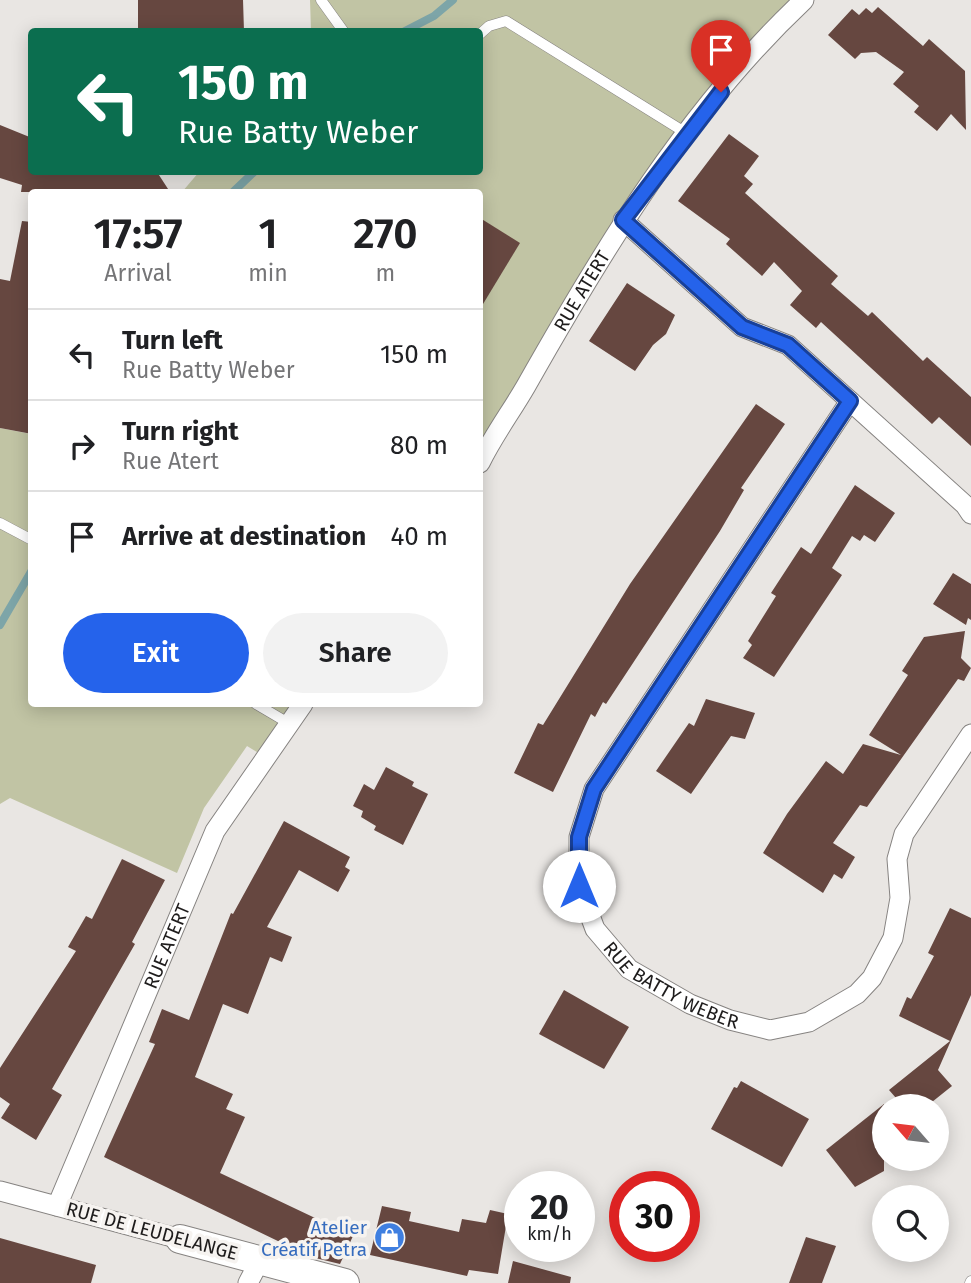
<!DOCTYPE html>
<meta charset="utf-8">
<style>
:root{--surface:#fff;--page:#f2f2f2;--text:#202124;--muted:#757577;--line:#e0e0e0;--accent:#2563eb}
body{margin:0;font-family:"Fira Sans",sans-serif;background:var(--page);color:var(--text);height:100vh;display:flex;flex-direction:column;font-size:26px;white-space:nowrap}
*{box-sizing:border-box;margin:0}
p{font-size:23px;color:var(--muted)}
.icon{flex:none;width:38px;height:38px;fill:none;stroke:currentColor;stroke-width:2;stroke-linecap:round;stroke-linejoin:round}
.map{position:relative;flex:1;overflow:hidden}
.side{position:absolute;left:28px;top:189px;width:455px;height:518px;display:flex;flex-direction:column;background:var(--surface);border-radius:7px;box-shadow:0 4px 18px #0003}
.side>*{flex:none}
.guide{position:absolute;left:28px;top:28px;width:455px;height:147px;border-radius:7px;box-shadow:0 4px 18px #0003;background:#0b6e4f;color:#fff;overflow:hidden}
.needle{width:46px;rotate:298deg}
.buttons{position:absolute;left:872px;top:1094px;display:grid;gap:14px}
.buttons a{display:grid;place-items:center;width:77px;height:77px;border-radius:50%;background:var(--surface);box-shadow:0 4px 18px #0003;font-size:35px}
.speed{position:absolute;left:504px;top:1171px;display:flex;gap:14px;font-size:35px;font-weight:700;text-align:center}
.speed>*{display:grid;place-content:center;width:91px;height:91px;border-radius:50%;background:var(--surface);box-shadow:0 4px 18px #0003;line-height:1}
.speed small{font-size:18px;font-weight:400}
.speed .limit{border:10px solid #d22;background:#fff;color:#111}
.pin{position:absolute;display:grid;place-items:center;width:60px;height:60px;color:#fff;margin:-72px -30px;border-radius:50% 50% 50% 0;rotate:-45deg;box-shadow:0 0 7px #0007}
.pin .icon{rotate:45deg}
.me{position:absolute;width:77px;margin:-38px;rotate:0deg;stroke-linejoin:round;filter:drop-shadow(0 0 5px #0008)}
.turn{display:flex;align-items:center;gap:24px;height:147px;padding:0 35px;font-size:32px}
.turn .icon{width:91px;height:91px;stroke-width:2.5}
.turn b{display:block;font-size:49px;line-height:60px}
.eta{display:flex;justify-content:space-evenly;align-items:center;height:119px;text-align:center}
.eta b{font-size:42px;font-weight:600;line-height:49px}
.action{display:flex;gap:14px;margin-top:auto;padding:14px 35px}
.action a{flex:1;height:80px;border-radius:42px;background:var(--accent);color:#fff;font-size:28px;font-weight:600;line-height:80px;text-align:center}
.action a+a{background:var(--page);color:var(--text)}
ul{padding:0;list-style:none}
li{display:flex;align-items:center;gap:21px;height:91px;padding:0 35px;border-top:2px solid var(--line)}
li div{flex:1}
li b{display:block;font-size:26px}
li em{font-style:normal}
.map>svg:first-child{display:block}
.green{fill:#c1c4a4}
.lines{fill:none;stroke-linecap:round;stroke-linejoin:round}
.stream{stroke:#7da5a8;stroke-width:8}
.building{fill:#664740}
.lane-casing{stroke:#868381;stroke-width:11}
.street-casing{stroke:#868381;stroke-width:21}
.secondary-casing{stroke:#868381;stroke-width:30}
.lane{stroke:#fff;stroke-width:10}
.street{stroke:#fff;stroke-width:19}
.secondary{stroke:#fff;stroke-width:28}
.route-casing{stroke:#184099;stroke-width:18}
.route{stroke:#2563eb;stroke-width:12}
.labels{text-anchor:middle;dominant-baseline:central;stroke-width:7;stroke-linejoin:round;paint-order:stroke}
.street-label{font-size:19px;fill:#1e1c1c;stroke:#f6f3f0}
.shop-label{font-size:19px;fill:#366cbe;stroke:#f6f3f0;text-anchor:end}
</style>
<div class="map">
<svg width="971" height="1283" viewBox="0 0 971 1283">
<rect width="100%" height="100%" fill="#e9e6e3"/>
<g class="green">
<polygon points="310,0 804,0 686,133 480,463 480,192 182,192 199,172 480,172 480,32 311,31"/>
<polygon points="0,428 31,434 32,704 303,704 265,757 247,746 204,808 177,873 10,798 0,804"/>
</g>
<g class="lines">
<g class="stream">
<polyline points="403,32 434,16 453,0"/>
<polyline points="233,192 254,172"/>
<polyline points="0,625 32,570"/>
</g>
</g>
<g class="building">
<polygon points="138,0 243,0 244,32 138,32"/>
<polygon points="878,7 923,46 929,39 965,71 966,130 951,114 937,131 914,112 919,106 893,84 904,72 876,52 861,53 855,59 828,35 852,9 859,15 866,8 872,13"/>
<polygon points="0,125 32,138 32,172 157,172 170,192 21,192 22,185 0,178"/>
<polygon points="729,134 759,156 744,176 753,184 745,193 838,276 831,284 868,316 872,312 923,361 927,357 971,397 971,446 939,417 932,424 821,322 816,328 790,305 802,291 774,262 762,276 726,244 730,239 678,201"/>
<polygon points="480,218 520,243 480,309"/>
<polygon points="22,221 32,222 32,434 0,428 0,279 10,281"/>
<polygon points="627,283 675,315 666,334 653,345 635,371 589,341"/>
<polygon points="756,404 785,424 741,488 744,490 720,531 606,704 603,702 595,717 591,714 553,792 514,773 538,723 543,725 630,584"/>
<polygon points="855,485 895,513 875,542 864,535 860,541 852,536 832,568 842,575 774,677 743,658 752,645 748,641 776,596 771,593 801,547 811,554"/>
<polygon points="953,573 971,584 971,620 968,618 966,625 933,604"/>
<polygon points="965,631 961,658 971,668 964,681 958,679 867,807 860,805 833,843 855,857 842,879 834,874 823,893 763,853 787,814 826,761 843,774 863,744 901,755 869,735 908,675 902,671 924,637"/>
<polygon points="706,699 755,713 745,739 731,736 691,794 656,771 689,723 694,726"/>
<polygon points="386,767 414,782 412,786 428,794 403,845 374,830 376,826 361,817 363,811 353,806 364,784 374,790"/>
<polygon points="284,821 350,857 345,867 350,870 338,892 299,870 267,927 292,937 282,962 270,957 248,1014 223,1004 195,1077 233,1094 226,1109 245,1117 220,1173 353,1236 340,1264 311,1257 104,1157 155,1044 149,1042 162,1009 189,1020 231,913 233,914"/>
<polygon points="122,859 165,880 132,942 135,944 52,1089 62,1095 36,1140 1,1118 10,1104 0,1097 0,1068 76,951 68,947 86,916 92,919"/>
<polygon points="950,908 971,918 971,995 938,1070 952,1086 927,1106 903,1106 889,1090 950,1041 899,1016 907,997 911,999 934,956 928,953"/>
<polygon points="564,990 629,1027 604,1069 539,1034"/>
<polygon points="741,1081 809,1119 782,1167 711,1129 734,1087 737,1088"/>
<polygon points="884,1104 884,1171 855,1187 826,1150"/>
<polygon points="382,1206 411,1212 409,1221 459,1232 462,1219 486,1223 490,1210 508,1214 498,1274 469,1270 467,1276 370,1255"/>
<polygon points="806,1237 836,1246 822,1283 789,1283"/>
<polygon points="0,1238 96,1265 91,1283 0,1283"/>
<polygon points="513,1261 571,1277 570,1283 508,1283"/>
</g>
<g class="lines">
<defs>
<g id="lane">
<polyline points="321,0 344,32"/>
<polyline points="480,34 489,26 506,21 686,133"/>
<polyline points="0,523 32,540"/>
<polyline points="256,704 290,724"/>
<polyline points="970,1283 971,1281"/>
</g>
<g id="street">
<polyline points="623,220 742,327 788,345 965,505 971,514"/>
<path id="s1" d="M850 401 594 789 579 837V886L595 929 629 969 690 1004 730 1020 770 1030 809 1022 857 994 872 978 893 938 900 898 897 859 904 834 971 734"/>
<path id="s2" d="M480 463C493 436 511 412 526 386 604 248 687 110 804 0"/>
<polyline points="0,1191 180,1239"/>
<path id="s3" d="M57 1206 215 831 303 704"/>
<polyline points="248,1283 260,1260"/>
</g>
<polyline id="secondary" points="180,1239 345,1283"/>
</defs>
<use href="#lane" class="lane-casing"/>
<use href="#street" class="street-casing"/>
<use href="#secondary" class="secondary-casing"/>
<use href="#lane" class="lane"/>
<use href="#street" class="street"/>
<use href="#secondary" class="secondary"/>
</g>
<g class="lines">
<defs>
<polyline id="route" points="579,886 579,837 594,789 850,401 788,345 742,327 623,220 721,92"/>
</defs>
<use href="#route" class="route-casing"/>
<use href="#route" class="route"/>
</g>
<defs>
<symbol id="shop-disc" viewBox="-11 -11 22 22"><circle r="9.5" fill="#3f7fe0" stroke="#f6f3f0"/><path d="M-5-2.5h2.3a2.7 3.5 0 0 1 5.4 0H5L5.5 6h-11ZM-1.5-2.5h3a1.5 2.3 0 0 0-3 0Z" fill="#fff"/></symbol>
</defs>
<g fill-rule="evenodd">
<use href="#shop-disc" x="372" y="1220" width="35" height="35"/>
</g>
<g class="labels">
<g class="street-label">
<text stroke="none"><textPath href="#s2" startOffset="200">RUE ATERT</textPath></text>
<text stroke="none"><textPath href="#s3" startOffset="282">RUE ATERT</textPath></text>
<text stroke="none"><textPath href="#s1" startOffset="707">RUE BATTY WEBER</textPath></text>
<text transform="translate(152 1231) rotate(15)">RUE DE LEUDELANGE</text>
</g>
<g class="shop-label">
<text x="367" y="1227">Atelier<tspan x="367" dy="22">Créatif Petra</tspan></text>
</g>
</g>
</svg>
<div class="buttons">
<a><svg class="needle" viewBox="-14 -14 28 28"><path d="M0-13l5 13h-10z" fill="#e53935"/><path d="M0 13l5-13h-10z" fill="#757577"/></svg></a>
<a><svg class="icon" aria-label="search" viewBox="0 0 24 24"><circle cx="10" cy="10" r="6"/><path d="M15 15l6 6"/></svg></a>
</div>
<div class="speed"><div>20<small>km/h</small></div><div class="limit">30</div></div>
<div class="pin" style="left:721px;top:92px;background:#d93025"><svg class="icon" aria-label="arrive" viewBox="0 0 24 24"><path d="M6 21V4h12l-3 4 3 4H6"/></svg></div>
<svg class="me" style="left:579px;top:886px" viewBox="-20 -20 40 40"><circle r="19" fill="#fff"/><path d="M0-13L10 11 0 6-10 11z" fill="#2563eb"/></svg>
<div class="guide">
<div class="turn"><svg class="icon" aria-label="left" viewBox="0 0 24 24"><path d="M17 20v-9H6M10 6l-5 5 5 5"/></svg><div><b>150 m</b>Rue Batty Weber</div></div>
</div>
<section class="side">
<div class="eta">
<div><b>17:57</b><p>Arrival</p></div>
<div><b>1</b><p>min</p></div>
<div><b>270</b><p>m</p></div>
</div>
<ul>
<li><svg class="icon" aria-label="left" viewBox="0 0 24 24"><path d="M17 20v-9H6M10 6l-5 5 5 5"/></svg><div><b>Turn left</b><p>Rue Batty Weber</p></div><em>150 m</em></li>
<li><svg class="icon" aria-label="right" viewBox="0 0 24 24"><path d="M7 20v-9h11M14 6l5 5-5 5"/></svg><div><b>Turn right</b><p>Rue Atert</p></div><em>80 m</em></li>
<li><svg class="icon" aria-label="arrive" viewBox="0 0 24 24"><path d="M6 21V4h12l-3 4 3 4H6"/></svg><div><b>Arrive at destination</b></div><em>40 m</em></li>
</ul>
<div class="action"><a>Exit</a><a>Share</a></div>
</section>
</div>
